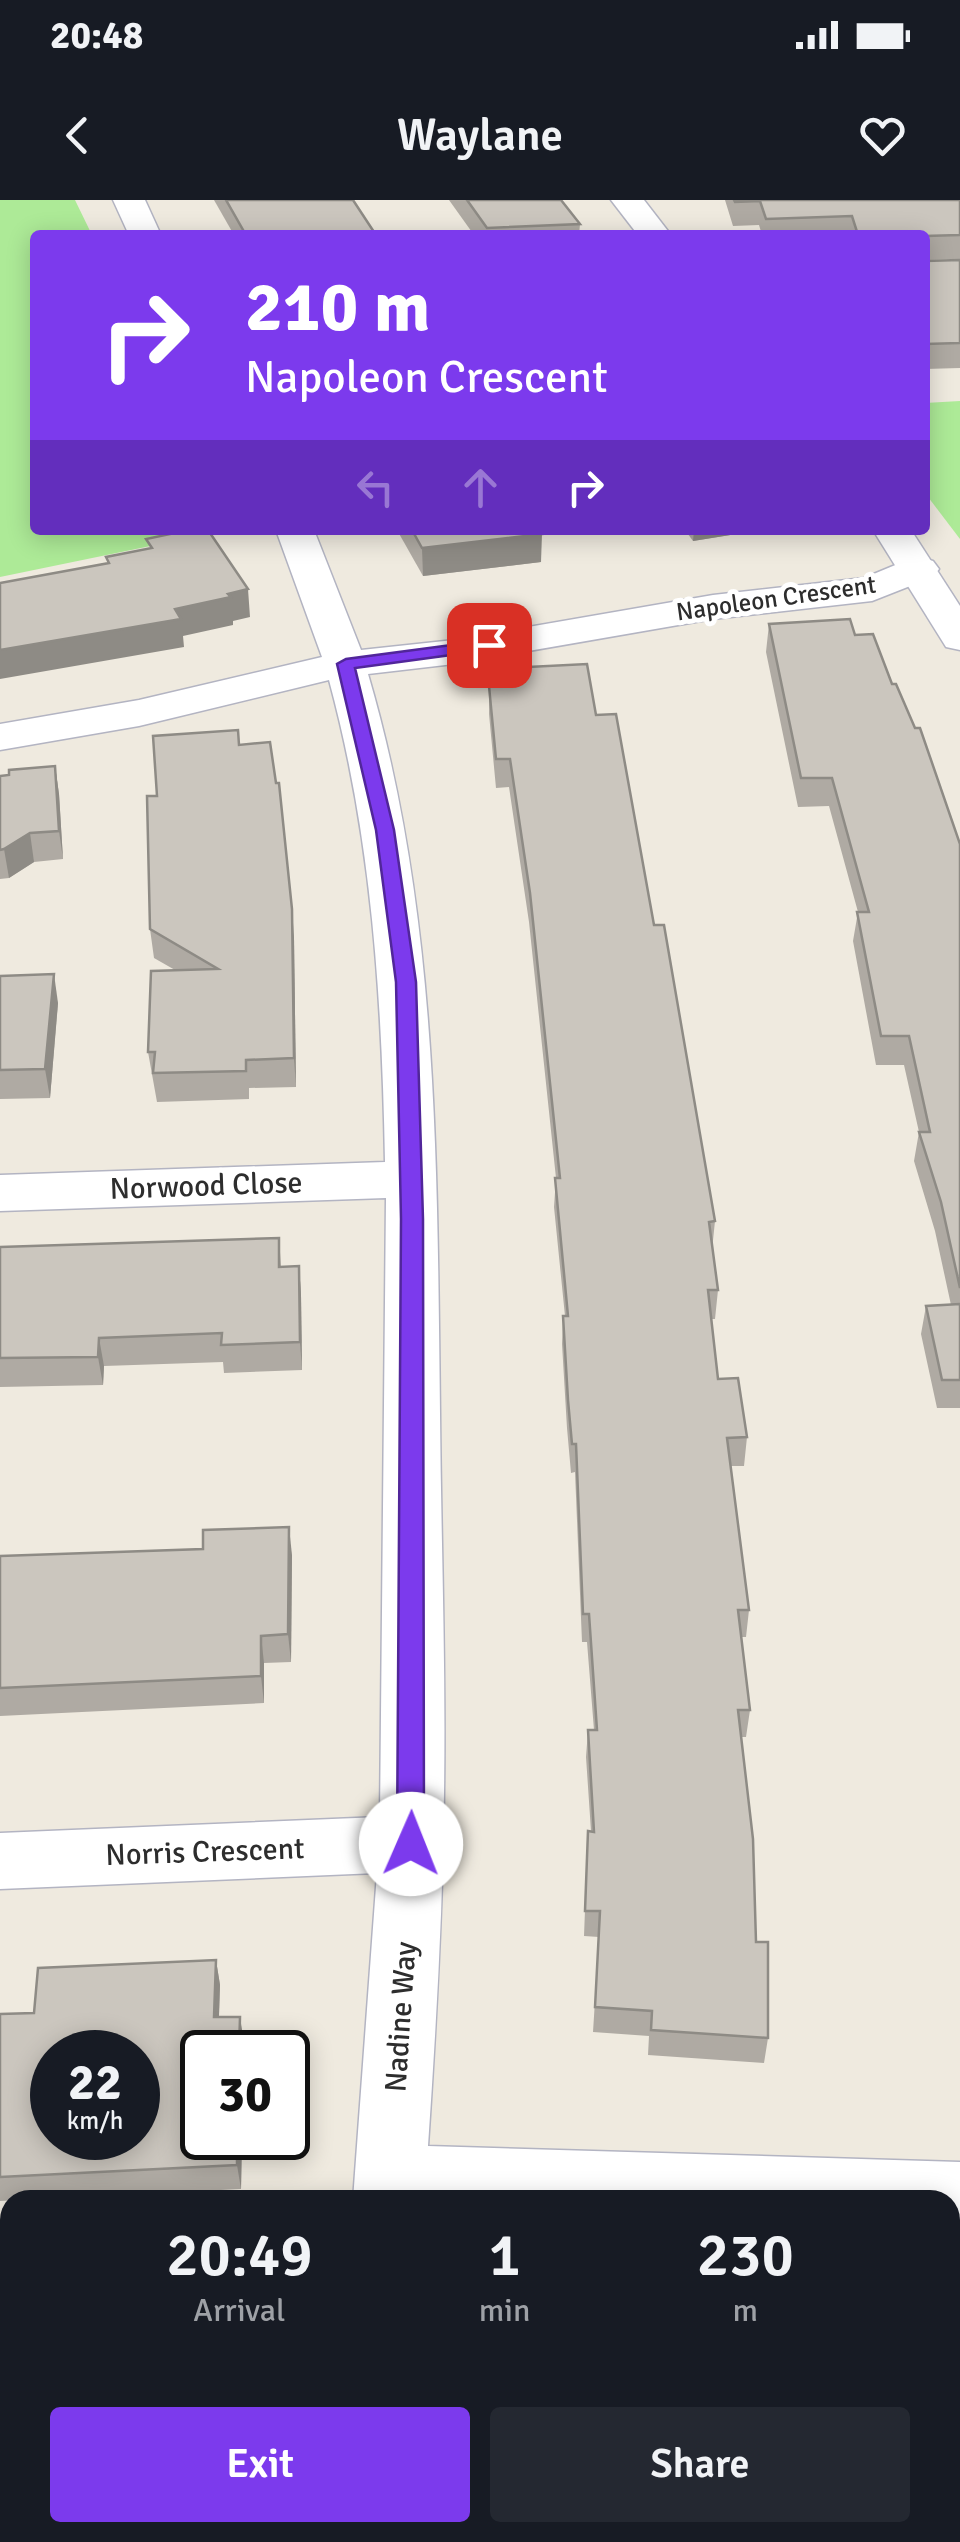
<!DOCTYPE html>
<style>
:root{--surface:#171b24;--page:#242831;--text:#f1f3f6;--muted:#9ea1a6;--accent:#7c3aed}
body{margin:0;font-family:Signika,sans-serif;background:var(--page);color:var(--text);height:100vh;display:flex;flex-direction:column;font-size:38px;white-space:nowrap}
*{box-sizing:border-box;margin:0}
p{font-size:32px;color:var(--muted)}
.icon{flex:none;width:55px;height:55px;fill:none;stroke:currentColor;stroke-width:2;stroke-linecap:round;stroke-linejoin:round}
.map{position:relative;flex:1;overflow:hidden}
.sheet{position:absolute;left:0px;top:1990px;width:960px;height:352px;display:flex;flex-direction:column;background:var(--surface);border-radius:30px 30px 0 0;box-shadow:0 5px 25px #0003}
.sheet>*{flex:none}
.banner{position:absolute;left:30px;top:30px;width:900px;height:305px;border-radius:10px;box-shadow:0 5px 25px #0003;background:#7c3aed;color:#fff;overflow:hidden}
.speed{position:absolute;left:30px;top:1830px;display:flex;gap:20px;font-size:50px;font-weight:700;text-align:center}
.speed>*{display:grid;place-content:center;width:130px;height:130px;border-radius:50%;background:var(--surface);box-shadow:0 5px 25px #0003;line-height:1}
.speed small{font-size:25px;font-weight:400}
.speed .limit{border:5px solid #111;border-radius:15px;background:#fff;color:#111}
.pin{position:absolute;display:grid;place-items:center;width:85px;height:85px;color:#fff;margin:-42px;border-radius:20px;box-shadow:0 5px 15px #0006}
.me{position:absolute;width:110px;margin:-55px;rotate:1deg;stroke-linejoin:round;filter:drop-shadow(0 0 8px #0008)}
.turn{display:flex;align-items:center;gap:35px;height:210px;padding:0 50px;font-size:45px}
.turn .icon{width:130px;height:130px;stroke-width:2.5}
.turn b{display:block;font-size:70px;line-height:85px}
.lanes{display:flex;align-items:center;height:95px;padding:0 50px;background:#0003;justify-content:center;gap:50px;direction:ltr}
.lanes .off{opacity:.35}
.eta{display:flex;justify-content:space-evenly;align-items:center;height:170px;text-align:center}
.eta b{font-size:60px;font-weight:600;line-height:70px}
.cta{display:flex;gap:20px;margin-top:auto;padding:20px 50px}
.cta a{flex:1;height:115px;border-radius:10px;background:var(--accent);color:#fff;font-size:40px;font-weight:600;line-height:115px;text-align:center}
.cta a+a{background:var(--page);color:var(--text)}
.status{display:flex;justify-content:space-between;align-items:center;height:70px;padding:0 50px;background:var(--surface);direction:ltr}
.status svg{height:28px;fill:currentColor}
header{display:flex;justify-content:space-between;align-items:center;height:130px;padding:0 50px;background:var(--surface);font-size:45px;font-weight:600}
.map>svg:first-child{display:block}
.green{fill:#adea97}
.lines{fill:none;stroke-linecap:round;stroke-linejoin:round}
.street-casing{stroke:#b3b4c2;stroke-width:3}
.secondary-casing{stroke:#b3b4c2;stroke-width:3}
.street{fill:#fff;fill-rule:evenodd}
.secondary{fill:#fff;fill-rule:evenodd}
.wall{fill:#afaaa3}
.shaded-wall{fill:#8e8b85}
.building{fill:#cbc6be;stroke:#8e8b85;stroke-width:2.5;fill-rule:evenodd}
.route{fill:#7c3aed;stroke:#51269a;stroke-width:2.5}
.labels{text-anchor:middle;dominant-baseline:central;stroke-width:10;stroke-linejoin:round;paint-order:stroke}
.far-street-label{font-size:25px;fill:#2d2d2d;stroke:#fff}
.street-label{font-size:30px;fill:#2d2d2d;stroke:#fff}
</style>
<div class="status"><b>20:48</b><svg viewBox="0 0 49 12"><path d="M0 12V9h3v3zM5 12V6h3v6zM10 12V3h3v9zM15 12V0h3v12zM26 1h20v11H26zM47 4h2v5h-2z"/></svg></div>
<header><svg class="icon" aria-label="back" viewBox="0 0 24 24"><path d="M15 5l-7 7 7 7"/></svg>Waylane<svg class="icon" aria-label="heart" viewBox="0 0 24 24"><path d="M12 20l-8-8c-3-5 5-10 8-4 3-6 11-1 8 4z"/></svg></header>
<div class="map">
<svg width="960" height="2342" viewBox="0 0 960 2342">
<rect width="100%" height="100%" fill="#efeadf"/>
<g class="green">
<polygon points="0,0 75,0 92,35 35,35 35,330 228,330 0,377"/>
<polygon points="960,201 960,339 925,293 925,203"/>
</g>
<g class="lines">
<defs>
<g id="street">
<polygon points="113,0 145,0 161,35 129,35"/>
<path d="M276 330H314L361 450 454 440 713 395 864 378 905 361 919 357 933 361 939 369 933 377 872 401 713 419 454 464 368 474C439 715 437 965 440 1214 441 1340 446 1466 444 1592 443 1710 436 1828 428 1946L960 1962V2030H950V2000H353L377 1673 0 1689V1633L380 1617 386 998 0 1011V975L385 962C382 799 372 638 329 480L139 526 0 550V524L139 500 322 457Z"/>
<polygon points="325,2332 403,2332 402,2342 324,2342"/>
</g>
<g id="secondary">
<polygon points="611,0 644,0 671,35 638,35"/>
<polygon points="873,330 911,330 960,406 960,450 946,447"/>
</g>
</defs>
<use href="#street" class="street-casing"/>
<use href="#secondary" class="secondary-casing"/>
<use href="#street" class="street"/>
<use href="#secondary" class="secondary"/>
</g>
<g class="wall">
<polygon points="214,0 353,0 376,35 234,35"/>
<polygon points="449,0 561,0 580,24 579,35 474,35"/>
<polygon points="725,0 960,0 960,59 926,60 960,60 960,168 925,169 925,35 762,35 759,25 733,26"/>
<polygon points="397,330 539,330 541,362 423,376"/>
<polygon points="685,330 749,330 749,332 693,341"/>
<polygon points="769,424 855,435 892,484 960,644 960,1208 937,1208 921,1134 926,1106 951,1105 935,1031 914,961 919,932 904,865 876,865 853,741 858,712 829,606 798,607 766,452"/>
<polygon points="508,468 596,515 654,725 715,1021 712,1050 718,1090 715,1119 711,1119 718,1179 747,1237 744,1266 730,1266 749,1410 746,1437 741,1437 750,1510 746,1537 741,1537 756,1742 768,1838 764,1863 648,1855 649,1836 593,1832 599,1737 584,1736 588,1631 591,1631 586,1557 588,1530 594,1530 587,1442 582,1442 575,1272 571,1273 567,1228 562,1144 563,1116 565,1116 554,1007 556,978 529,722 509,587 496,588 489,514 489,486 508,486"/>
<polygon points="239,545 294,738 296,887 249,888 249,899 157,902 148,852 175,770 154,758 150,729 157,596"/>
<polygon points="55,566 59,594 63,659 34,662 9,678 0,679 0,576"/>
<polygon points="0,776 58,803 50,898 0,899"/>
<polygon points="279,1038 281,1066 299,1066 301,1095 302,1170 224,1173 223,1162 104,1166 103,1185 0,1187 0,1047"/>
<polygon points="292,1355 291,1462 264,1463 264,1503 0,1516 0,1356"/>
<polygon points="216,1760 220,1785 219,1817 244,1842 243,1852 202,1852 202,1938 242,1938 241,1989 0,2001 0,1814 34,1813"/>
</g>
<g class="shaded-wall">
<polygon points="694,330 749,330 749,332 693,341"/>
<polygon points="542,334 541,362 423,376 422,348"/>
<polygon points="248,389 250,417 233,421 233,425 183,436 184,447 0,479 0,450 175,409"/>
<polygon points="55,566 59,594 63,659 59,631"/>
<polygon points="30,633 34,662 9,678 4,649"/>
<polygon points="292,709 294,738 296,887 294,858"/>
<polygon points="54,774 58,803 50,898 45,869"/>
<polygon points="299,1066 301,1095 302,1170 300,1142"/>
<polygon points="99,1138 104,1166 103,1185 98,1157"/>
<polygon points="289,1327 292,1355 291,1462 288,1434"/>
<polygon points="261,1436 264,1463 264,1503 261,1476"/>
<polygon points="216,1760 220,1785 218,1842 214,1817"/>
<polygon points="240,1817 244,1842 243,1852 239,1852"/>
<polygon points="237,1938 242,1938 241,1989 237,1965"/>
<rect x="173" y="2332" width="6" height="10"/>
</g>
<g class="building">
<polygon points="226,0 353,0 376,35 246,35"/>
<polygon points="467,0 561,0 580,24 487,28"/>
<polygon points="734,0 960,0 960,35 925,36 926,61 960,60 960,143 925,144 925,35 858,35 852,16 766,19 760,1 735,2"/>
<polygon points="189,330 208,330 248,389 228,394 231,397 175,409 181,419 0,450 0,383 109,363 106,357 152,348 146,339"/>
<polygon points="412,330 539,330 542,334 422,348"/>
<polygon points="850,419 855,435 873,434 892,484 896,484 915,528 920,528 960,644 960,1088 941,1002 919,932 930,932 909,836 881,836 857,712 869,712 832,578 801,578 769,424"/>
<polygon points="587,464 596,515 616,514 654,725 664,725 715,1021 709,1022 718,1090 708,1090 718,1179 738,1178 747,1237 727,1238 749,1410 738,1410 750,1510 738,1510 753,1639 756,1742 768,1742 768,1838 651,1830 652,1811 595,1807 600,1711 585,1711 588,1631 594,1632 588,1530 597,1530 589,1414 583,1414 576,1244 572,1244 568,1200 563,1116 568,1116 555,978 560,978 530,693 510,559 496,559 489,486 510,486 508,468"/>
<polygon points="238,530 239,545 270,542 276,583 279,583 292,709 294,858 246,860 246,871 153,873 155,852 148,852 151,771 218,769 150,729 147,596 157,596 153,536"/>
<polygon points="55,566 59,631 30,633 4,649 0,650 0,576 9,575 9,570"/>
<polygon points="54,774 45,869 0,870 0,776"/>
<polygon points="279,1038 279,1067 299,1066 300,1142 221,1145 222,1133 99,1138 98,1157 0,1158 0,1047"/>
<polygon points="960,1104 960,1180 942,1180 926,1106"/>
<polygon points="289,1327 288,1434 261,1436 261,1476 0,1488 0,1356 203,1349 203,1330"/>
<path d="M216 1760 214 1817H240L239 1852H202V1938H237V1965L0 1977V1814L34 1813 38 1768ZM52 1852H138V1938H52Z"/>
<polygon points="10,2109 10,2332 173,2332 173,2342 0,2342 0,2232"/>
<polygon points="583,2332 852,2332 854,2342 583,2342"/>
</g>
<polygon class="route" points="489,440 498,445 495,449 355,468 394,630 416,782 423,1019 424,1644 420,1652 411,1655 401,1652 397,1644 401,1019 396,782 376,630 337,464 346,459"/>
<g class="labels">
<g class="far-street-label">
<text transform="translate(776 398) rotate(-8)">Napoleon Crescent</text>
</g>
<g class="street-label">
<text transform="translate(206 986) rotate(-2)">Norwood Close</text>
<text transform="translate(205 1652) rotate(-2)">Norris Crescent</text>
<text transform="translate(401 1817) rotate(-86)">Nadine Way</text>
</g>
</g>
</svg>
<div class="speed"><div>22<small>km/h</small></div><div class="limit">30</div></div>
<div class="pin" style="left:489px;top:445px;background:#d93025"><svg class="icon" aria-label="arrive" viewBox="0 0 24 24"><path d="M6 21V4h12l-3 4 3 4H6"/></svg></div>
<svg class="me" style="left:411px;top:1644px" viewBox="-20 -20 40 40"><circle r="19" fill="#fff"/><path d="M0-13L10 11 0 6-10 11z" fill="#7c3aed"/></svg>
<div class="banner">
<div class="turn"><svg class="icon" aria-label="right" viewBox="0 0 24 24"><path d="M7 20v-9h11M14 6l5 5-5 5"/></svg><div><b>210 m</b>Napoleon Crescent</div></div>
<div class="lanes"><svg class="icon off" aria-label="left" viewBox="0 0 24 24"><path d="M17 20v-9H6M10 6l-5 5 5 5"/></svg><svg class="icon off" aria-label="ahead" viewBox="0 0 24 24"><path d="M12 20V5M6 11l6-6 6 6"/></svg><svg class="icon" aria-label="right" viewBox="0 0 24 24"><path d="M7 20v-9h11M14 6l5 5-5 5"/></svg></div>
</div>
<section class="sheet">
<div class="eta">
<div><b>20:49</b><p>Arrival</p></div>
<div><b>1</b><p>min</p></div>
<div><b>230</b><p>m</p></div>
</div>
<div class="cta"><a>Exit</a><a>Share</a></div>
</section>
</div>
